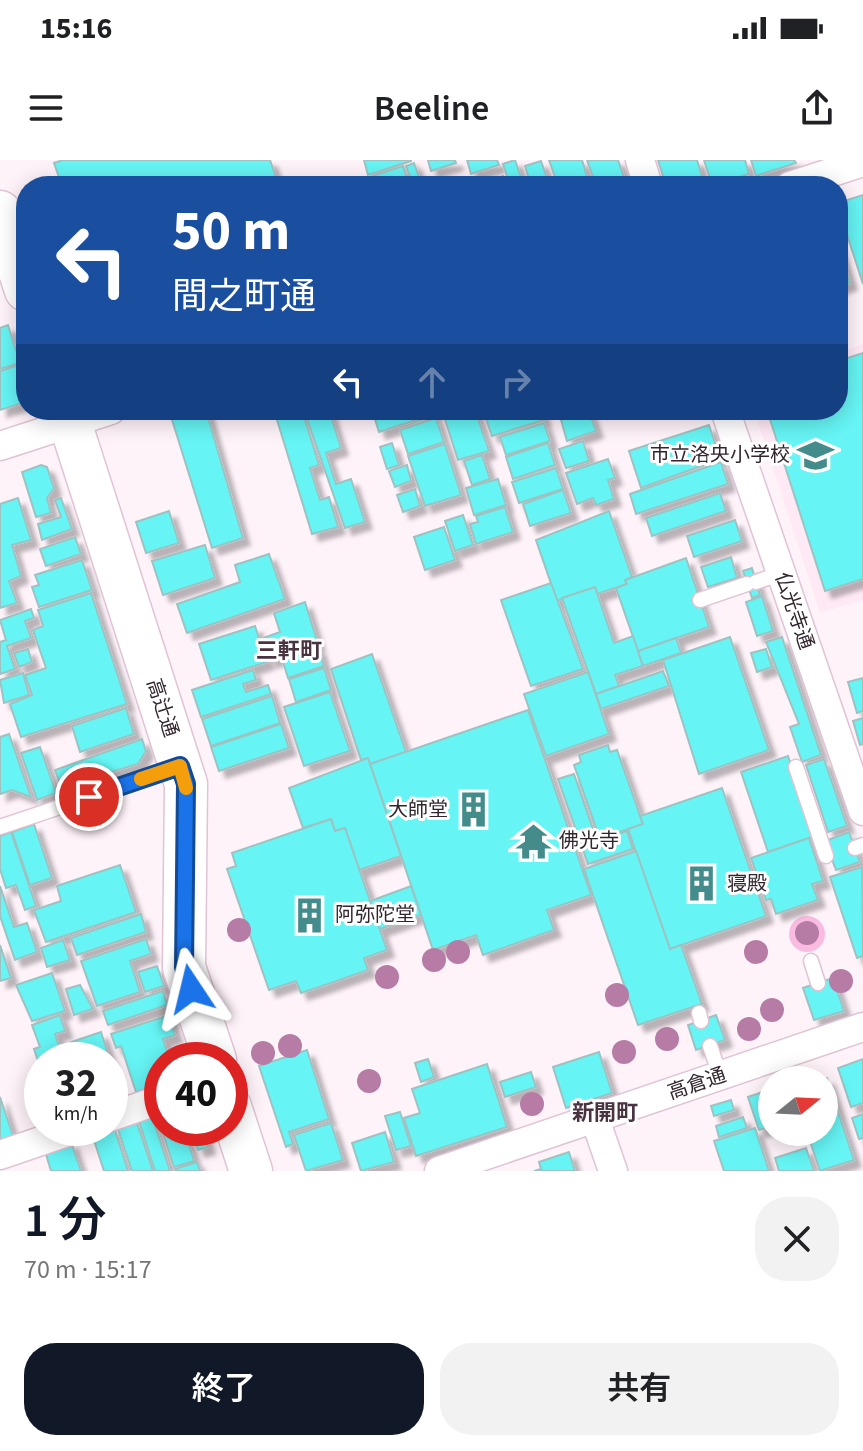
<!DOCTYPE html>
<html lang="ja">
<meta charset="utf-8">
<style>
:root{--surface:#fff;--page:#f2f2f2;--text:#202124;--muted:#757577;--accent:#111827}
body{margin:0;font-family:"Source Sans 3","Noto Sans JP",sans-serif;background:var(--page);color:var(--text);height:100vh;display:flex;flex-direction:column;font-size:30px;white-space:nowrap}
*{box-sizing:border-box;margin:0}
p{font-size:26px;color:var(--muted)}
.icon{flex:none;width:44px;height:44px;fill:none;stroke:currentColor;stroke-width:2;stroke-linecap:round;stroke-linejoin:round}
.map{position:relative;height:1011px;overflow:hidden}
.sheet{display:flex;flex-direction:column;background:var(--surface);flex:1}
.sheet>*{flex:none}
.top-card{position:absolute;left:16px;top:16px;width:832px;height:244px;border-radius:32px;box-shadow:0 4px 20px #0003;background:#1a4fa0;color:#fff;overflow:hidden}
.needle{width:52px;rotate:72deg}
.controls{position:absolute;left:758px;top:906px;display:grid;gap:16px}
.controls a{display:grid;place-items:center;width:80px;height:80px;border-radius:50%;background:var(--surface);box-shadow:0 4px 20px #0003;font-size:40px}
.speed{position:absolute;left:24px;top:882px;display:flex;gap:16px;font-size:40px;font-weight:700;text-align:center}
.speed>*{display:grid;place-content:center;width:104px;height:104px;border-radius:50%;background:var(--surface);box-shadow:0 4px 20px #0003;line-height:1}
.speed small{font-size:20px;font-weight:400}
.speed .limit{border:12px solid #d22;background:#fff;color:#111}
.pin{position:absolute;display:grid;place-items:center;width:68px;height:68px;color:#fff;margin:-34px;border:4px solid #fff;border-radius:50%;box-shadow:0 2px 8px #0007}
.me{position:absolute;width:88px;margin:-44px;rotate:350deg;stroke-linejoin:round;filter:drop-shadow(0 0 6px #0008)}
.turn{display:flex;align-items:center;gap:28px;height:168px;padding:0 24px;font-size:36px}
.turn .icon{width:104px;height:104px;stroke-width:2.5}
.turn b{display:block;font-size:56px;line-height:68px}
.lanes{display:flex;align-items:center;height:76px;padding:0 24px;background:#0003;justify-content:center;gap:40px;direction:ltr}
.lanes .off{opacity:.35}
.round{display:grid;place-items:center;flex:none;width:84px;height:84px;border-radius:32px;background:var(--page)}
.headline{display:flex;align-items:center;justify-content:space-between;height:136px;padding:0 24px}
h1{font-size:48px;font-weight:600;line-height:60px;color:var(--accent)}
.cta{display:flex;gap:16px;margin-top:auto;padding:16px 24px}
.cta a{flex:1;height:92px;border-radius:32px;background:var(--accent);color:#fff;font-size:32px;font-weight:600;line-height:92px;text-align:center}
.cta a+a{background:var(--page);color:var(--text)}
.status{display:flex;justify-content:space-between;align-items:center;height:56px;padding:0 40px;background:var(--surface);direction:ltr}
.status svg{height:22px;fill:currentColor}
header{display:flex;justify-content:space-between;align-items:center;height:104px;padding:0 24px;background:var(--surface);font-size:36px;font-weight:600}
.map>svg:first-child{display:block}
.built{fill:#ffe9f5}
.green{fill:#fabbe1}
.building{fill:#66f4f4;stroke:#9ec2c2;stroke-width:2;filter:url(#shadow)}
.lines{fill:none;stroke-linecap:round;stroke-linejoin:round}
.lane-casing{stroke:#e0c3d4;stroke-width:17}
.street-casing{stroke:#e0c3d4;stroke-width:31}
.secondary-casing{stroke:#e0c3d4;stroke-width:45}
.lane{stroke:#fff;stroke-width:14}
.street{stroke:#fff;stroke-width:28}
.secondary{stroke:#fff;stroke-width:42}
.tree{fill:#b77ca5}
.route-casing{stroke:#114b97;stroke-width:20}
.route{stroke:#1a73e8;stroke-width:14}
.slow{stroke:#f59e0b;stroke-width:14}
.labels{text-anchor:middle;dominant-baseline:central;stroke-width:6;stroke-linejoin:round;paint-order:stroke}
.poi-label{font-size:20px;fill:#31262d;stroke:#fff;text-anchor:start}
.street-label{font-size:20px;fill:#31262d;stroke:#fff}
.neighbourhood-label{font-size:22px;font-weight:bold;fill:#493341;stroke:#fff}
</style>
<div class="status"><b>15:16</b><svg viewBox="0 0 49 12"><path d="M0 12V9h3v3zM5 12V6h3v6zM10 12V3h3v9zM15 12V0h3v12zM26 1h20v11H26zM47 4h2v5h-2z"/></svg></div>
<header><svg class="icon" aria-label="menu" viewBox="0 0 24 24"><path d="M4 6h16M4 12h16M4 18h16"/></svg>Beeline<svg class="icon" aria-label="share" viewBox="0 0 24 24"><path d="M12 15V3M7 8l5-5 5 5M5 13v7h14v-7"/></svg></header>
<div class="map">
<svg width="863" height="1011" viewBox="0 0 863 1011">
<defs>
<filter id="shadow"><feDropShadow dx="7" dy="7" stdDeviation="2" flood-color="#0004"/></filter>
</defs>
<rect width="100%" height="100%" fill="#fff3fa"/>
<polygon class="built" points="863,184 863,440 820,453 754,250 838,250 838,192"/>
<circle class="green" cx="807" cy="774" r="18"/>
<g class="building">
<polygon points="63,0 270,0 279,26 62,26 54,3"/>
<polygon points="364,0 411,0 411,1 368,15"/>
<polygon points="428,0 455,0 456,3 431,11"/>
<polygon points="467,0 497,0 499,5 471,14"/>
<polygon points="515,0 524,26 510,26 503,4"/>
<polygon points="549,0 582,0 590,26 554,26 557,23"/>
<polygon points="587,0 618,0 627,26 596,26"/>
<polygon points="658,0 697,0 705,26 666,26"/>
<polygon points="704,0 745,0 749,14 712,25"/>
<polygon points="751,0 794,0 796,3 756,16"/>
<polygon points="541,1 549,24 531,26 525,6"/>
<polygon points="414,3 419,17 411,19 406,6"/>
<polygon points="403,6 409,26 373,26 369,17"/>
<polygon points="503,16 506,26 480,26 479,24"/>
<polygon points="863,35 863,124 838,47 838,43"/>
<polygon points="838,84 850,123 838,127"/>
<polygon points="8,165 20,203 0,209 0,168"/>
<polygon points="863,193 863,419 825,431 767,250 838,250 838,201"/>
<polygon points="19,205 26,216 26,242 0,250 0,211"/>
<polygon points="169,250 206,250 243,378 212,388"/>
<polygon points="274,250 302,250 319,305 310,308 320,340 329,337 338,367 312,374"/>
<polygon points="304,250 329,250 341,288 326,293 336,324 351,319 365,362 345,368"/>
<polygon points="372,250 410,250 413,261 379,272"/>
<polygon points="411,250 434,250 435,255 415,262"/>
<polygon points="442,250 475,250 489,291 458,300"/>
<polygon points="483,250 541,250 544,260 492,276"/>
<polygon points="589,251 596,271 567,281 561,260"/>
<polygon points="436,258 444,282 408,294 400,270"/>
<polygon points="544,263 550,281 506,295 500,277"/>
<polygon points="709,265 720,299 641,328 629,291"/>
<polygon points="583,281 589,301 566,308 559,289"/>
<polygon points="392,283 399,305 387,309 380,287"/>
<polygon points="548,283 555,305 513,319 506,297"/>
<polygon points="445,284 461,335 425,346 408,296"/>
<polygon points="482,295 490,319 472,325 464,301"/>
<polygon points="608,299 615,318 608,320 614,339 596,345 593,338 577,344 566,313"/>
<polygon points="721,302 728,324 636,354 630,334"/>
<polygon points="41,305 47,307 54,328 47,338 51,353 36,357 22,312"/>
<polygon points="407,305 411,321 395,327 389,311"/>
<polygon points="556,308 563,329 519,343 512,322"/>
<polygon points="498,319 506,345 474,355 466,328"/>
<polygon points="415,329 420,346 403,352 397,335"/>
<polygon points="563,330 571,353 530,366 523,344"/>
<polygon points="720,333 726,351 652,376 646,358"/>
<polygon points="18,338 31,380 12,385 21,416 9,421 17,443 0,448 0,344"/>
<polygon points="61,338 72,369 42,380 38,364 61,357 55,340"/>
<polygon points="505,347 513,372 476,384 470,364 478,362 476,356"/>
<polygon points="169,351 179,383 146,393 136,362"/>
<polygon points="609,351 632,417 625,420 627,424 597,434 595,427 557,441 536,380"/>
<polygon points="463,355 473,385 455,391 445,361"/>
<polygon points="735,360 742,381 694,397 687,376"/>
<polygon points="444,367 455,400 425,410 414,377"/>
<polygon points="75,377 81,394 46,406 40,389"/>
<polygon points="205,385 215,418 163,435 152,401"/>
<polygon points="269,394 285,439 187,473 177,444 240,422 235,405"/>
<polygon points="731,397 737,418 708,427 701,407"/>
<polygon points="686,398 709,467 638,491 616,428 627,424 625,420"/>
<polygon points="82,400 92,430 39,447 32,427 39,425 35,415"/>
<polygon points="752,408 760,435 752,438 743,411"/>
<polygon points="551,423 583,509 531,526 501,440"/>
<polygon points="595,427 614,483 633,476 643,506 615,515 619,526 596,534 562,438"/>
<polygon points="91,433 127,544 21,577 10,544 32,535 25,515 46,508 33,470 43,466 38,450"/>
<polygon points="762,436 773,471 757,476 746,442"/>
<polygon points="305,442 318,484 270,501 263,478 280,472 274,453"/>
<polygon points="31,449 34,458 25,461 31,478 7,486 15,509 0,514 0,482 6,480 0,460"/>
<polygon points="255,466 267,502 211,520 199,484"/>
<polygon points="730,477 769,590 699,614 663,500"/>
<polygon points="782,477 821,595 802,602 790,567 799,564 766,482"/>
<polygon points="676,478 681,493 643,506 638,491"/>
<polygon points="318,487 324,506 288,518 282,499"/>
<polygon points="28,489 32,502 19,507 14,493"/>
<polygon points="766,489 772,507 757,512 751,493"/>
<polygon points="372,494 406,592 370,604 368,598 361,600 331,509"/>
<polygon points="324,508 331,530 296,542 289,519"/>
<polygon points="253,510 256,520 243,524 246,532 268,525 271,534 201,557 192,530"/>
<polygon points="663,511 669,526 601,549 596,534"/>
<polygon points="588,512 609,574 546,596 524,534"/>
<polygon points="23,513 29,535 4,543 0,520"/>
<polygon points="863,518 863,551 857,553 848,522"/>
<polygon points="330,532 350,591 304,606 284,547"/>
<polygon points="272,536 280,563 211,586 202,559"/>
<polygon points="126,548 134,574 80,592 72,566"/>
<polygon points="528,550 591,735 547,750 554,770 483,795 476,775 433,790 370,604"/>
<polygon points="863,558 863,584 860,585 853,561"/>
<polygon points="281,564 289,588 219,611 211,587"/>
<polygon points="9,574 31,637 12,630 0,634 0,577"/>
<polygon points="142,579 146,591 138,604 61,627 55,610"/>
<polygon points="608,585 610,592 617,590 643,664 600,679 574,605 581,602 579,595"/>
<polygon points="40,587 56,633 37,640 21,593"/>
<polygon points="788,596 815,676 768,692 741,612"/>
<polygon points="368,598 401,696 359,710 345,668 335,671 331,659 303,668 289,628"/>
<polygon points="824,599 847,666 828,672 806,605"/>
<polygon points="574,614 597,681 627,671 633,689 588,704 558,619"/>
<polygon points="722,628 766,756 670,789 628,669 643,664 640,656"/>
<polygon points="331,659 335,671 345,668 387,790 364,798 368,810 331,823 301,833 296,821 269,830 227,709 236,706 232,693"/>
<polygon points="34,664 52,718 30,725 12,672"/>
<polygon points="11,672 36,746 25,750 16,725 6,728 0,709 0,676"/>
<polygon points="849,672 860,702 836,710 825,681"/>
<polygon points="809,678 823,721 812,724 818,740 776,754 771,739 766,740 751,698"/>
<polygon points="636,691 670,789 681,785 702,844 638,865 584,709"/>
<polygon points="120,705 136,752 46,782 34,750 61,741 57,726"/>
<polygon points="862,707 863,796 857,798 830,717"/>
<polygon points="0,726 14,767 27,763 37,792 15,800 0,756"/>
<polygon points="411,726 421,755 380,769 370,741"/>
<polygon points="141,754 146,772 77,795 71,778"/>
<polygon points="146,779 151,794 130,801 140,832 97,846 81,801"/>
<polygon points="63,780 70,800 47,807 41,788"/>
<polygon points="0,785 11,818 0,821"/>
<polygon points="157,806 164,826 145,832 138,812"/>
<polygon points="52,813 65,851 32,861 16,825"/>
<polygon points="833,818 844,851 814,860 803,828"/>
<polygon points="80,825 93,849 74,855 66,829"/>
<polygon points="163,831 167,845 108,865 103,851"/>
<polygon points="60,855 65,871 55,874 64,900 42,900 40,907 34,889 40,887 32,865"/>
<polygon points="169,855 175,875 163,879 170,900 162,900 162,924 136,932 121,886 116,888 111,874"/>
<polygon points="716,855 725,880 696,890 688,865"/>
<polygon points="101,872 110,900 78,900 71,882"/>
<polygon points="307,890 329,959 289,972 293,984 286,987 259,906"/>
<polygon points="599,892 612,933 566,948 553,907"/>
<polygon points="428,899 434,917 421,922 415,903"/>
<polygon points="863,899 863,943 851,947 838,908"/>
<polygon points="487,904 507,967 416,996 404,958 420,953 412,929"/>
<polygon points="531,912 536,927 505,937 500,922"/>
<polygon points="827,918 854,1000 820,1011 807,972 824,972 822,920"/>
<polygon points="772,929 772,966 759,970 748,937"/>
<polygon points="0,937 13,976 0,980"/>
<polygon points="731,940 734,950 714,956 711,946"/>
<polygon points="400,952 411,986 396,990 385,956"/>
<polygon points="162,953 162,968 184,968 194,1001 174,1007 157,955"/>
<polygon points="863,954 863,978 859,979 852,958"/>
<polygon points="152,956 170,1011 155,1011 139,961"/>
<polygon points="743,957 747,968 719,977 716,966"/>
<polygon points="136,960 153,1011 132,1011 117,966"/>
<polygon points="331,963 343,1000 306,1011 294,975"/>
<polygon points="114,967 128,1011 104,1011 92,974"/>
<polygon points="191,968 202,968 208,987 198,990"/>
<polygon points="755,968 769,1011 724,1011 714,981"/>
<polygon points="385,972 394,1002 361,1011 352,983"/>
<polygon points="71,982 81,1011 51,1011 45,991"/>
<polygon points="806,988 814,1011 779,1011 775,998"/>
<polygon points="569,992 575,1011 534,1011 541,1009 539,1002"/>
<polygon points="197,1002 200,1011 176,1011 175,1009"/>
</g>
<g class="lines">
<defs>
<g id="lane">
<polyline points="756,422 782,413"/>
<polyline points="700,440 747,424"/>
<polyline points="796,607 826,696"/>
<polyline points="0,667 176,608"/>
<polyline points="855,688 863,685"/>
<polyline points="811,801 818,823"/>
<polyline points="699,853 701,861"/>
<polyline points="710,886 720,915"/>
</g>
<g id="street">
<polyline points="640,0 648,26"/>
<polyline points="790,26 863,2"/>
<polyline points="725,250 863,651"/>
<polyline points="0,286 111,250"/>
<polyline points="110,957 162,939"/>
<polyline points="595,959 613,1011"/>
<polyline points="0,995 79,968"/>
<polyline points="439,1011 863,867"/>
</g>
<g id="secondary">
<polyline points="0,52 26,130"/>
<polyline points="66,250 186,624 184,807 215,900"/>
<polyline points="230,947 251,1011"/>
</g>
</defs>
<use href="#lane" class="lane-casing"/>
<use href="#street" class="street-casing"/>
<use href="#secondary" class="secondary-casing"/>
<use href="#lane" class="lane"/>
<use href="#street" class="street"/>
<use href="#secondary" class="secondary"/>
</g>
<g class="tree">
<circle cx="239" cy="770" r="12"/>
<circle cx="807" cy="773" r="12"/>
<circle cx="458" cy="792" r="12"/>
<circle cx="756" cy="792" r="12"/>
<circle cx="434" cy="800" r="12"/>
<circle cx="387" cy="817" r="12"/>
<circle cx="841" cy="821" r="12"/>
<circle cx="617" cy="835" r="12"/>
<circle cx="772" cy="850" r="12"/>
<circle cx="749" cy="869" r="12"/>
<circle cx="667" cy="879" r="12"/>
<circle cx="290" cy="886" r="12"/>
<circle cx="624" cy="892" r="12"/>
<circle cx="263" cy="893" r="12"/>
<circle cx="369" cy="921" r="12"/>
<circle cx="532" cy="944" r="12"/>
</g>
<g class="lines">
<defs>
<polyline id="route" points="89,637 180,606 186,624 184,807 191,829"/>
</defs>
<use href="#route" class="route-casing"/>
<use href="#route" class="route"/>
<polyline class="slow" points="141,619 180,606 186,628"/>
</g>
<defs>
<symbol id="school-bare" viewBox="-9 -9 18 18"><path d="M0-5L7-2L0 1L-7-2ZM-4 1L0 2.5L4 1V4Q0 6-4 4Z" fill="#448c8c" stroke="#fff" stroke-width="2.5" paint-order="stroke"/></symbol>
<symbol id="building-bare" viewBox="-9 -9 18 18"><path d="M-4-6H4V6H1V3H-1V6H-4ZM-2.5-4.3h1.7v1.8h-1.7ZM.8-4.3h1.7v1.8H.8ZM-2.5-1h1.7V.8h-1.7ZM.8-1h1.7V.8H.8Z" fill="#448c8c" stroke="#fff" stroke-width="2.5" paint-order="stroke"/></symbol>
<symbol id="temple-bare" viewBox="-9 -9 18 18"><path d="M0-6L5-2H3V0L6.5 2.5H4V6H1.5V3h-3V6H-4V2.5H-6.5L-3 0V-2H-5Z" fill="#448c8c" stroke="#fff" stroke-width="2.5" paint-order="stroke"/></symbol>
</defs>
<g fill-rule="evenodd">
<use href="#school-bare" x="790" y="270" width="51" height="51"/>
<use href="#building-bare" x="448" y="624" width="51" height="51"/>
<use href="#temple-bare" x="508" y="656" width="51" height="51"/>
<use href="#building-bare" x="676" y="698" width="51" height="51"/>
<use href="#building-bare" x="284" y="730" width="51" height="51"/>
</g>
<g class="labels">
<g class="poi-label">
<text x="790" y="295" text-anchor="end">市立洛央小学校</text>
<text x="448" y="650" text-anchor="end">大師堂</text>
<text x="559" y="681">佛光寺</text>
<text x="727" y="724">寝殿</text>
<text x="335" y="755">阿弥陀堂</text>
</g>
<g class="street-label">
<text transform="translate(794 451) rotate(71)">仏光寺通</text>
<text transform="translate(162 548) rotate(72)">高辻通</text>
<text transform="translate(697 924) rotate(-19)">高倉通</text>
</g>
<g class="neighbourhood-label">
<text x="289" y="491">三軒町</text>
<text x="605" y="953">新開町</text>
</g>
</g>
</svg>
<div class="controls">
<a><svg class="needle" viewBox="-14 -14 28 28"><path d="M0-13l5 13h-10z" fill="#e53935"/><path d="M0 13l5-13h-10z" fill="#757577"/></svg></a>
</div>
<div class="speed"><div>32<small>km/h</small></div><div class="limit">40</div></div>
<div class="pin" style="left:89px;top:637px;background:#d93025"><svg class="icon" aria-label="arrive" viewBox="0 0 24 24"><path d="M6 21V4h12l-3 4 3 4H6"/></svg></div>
<svg class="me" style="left:191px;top:829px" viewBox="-20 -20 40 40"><path d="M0-17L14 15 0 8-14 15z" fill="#1a73e8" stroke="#fff" stroke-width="4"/></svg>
<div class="top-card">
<div class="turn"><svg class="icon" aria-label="left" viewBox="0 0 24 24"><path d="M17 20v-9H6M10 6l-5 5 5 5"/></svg><div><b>50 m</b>間之町通</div></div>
<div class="lanes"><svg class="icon" aria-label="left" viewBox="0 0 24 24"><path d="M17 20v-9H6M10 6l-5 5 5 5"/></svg><svg class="icon off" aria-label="ahead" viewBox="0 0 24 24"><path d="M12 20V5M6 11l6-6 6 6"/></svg><svg class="icon off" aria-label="right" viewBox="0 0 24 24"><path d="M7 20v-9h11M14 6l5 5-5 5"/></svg></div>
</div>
</div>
<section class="sheet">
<div class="headline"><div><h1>1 分</h1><p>70 m · 15:17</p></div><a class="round"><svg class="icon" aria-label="close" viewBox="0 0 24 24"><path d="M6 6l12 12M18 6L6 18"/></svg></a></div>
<div class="cta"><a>終了</a><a>共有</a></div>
</section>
